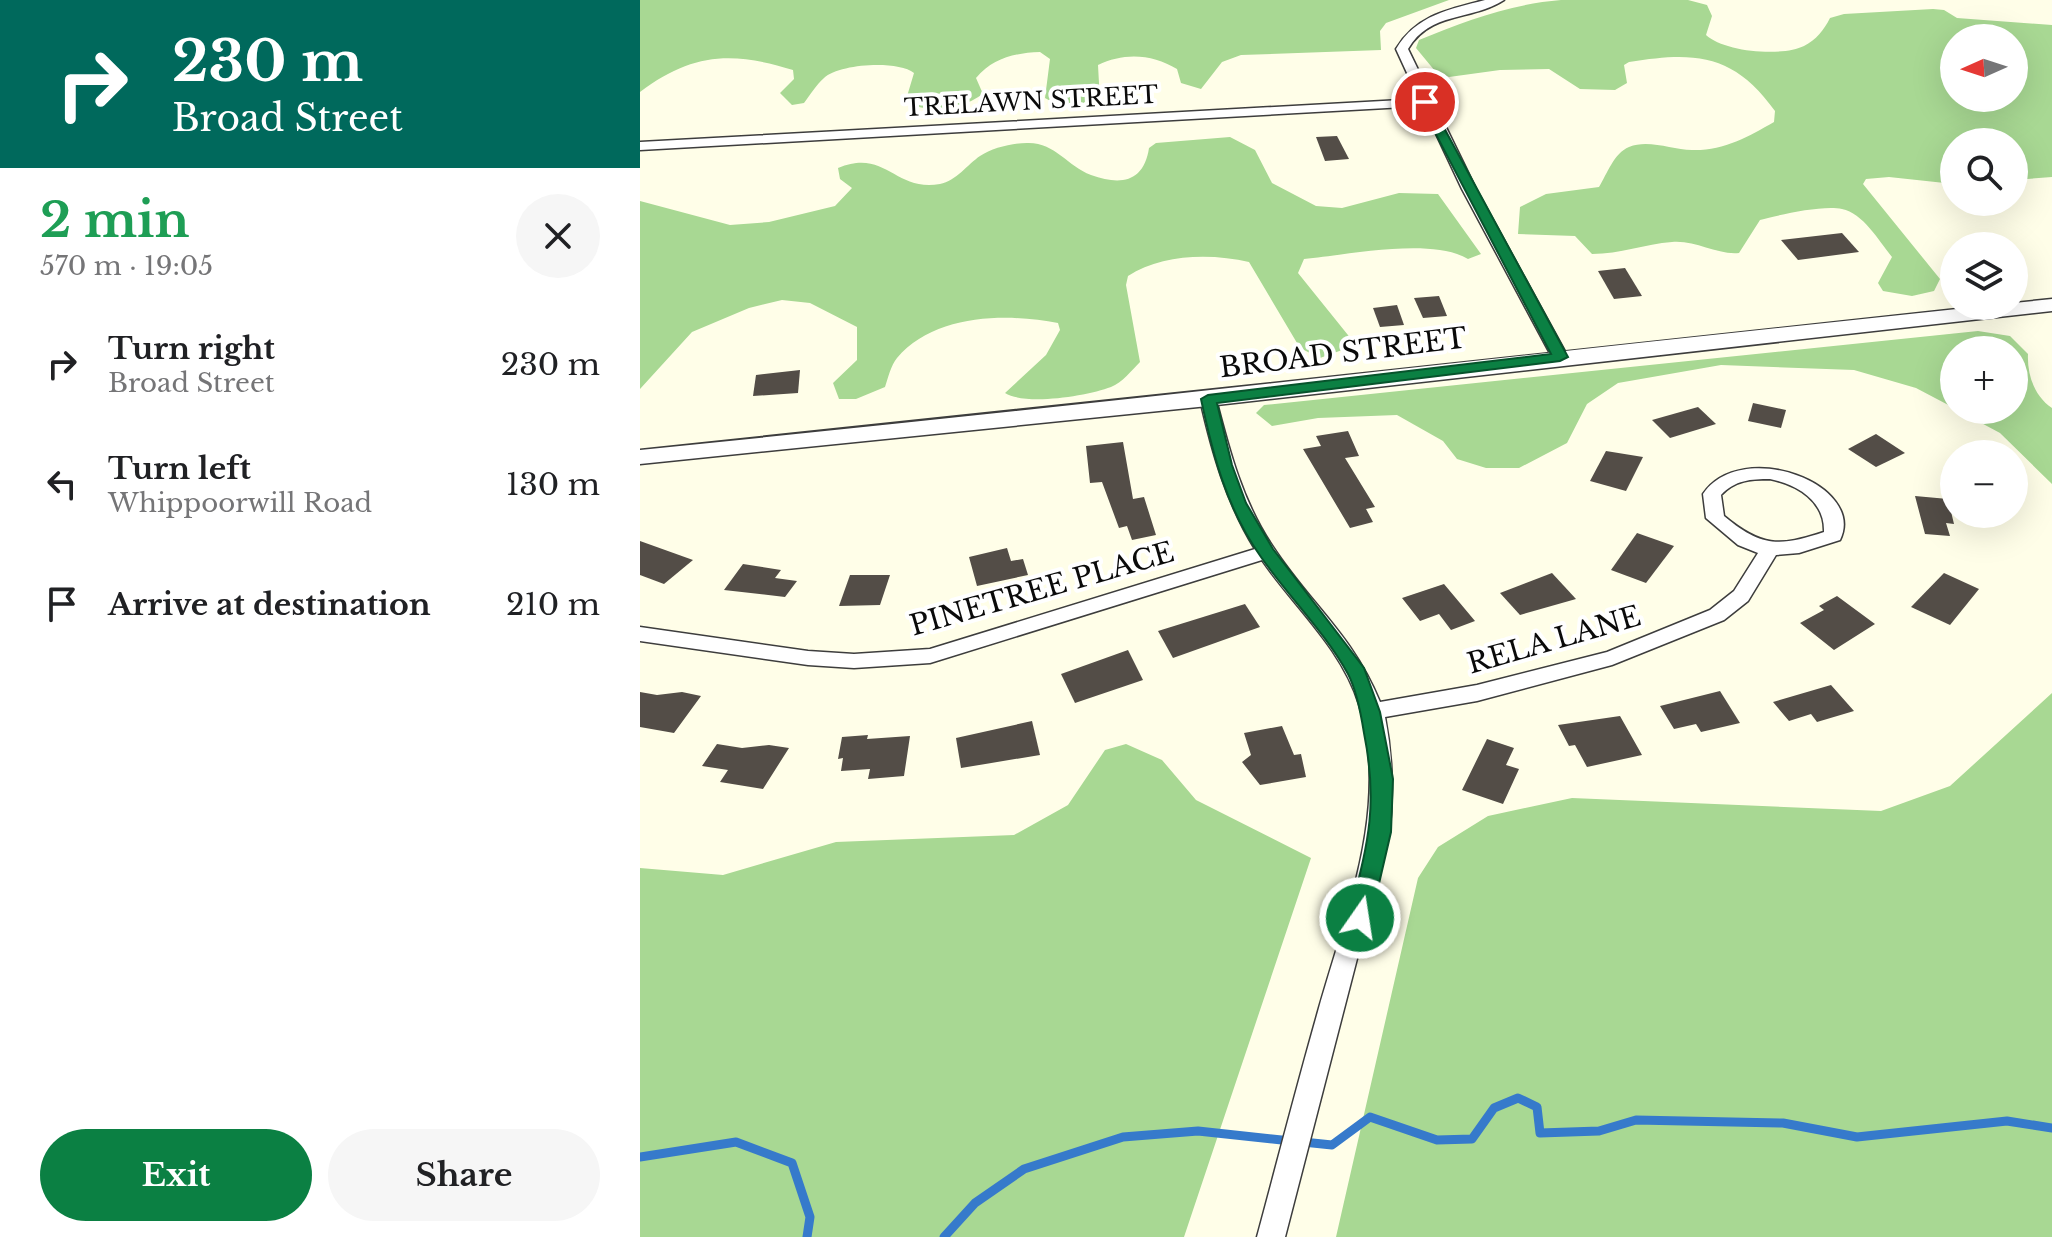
<!DOCTYPE html>
<meta charset="utf-8">
<style>
:root{--surface:#fff;--page:#f6f6f6;--text:#202124;--muted:#757577;--accent:#0b8043}
body{margin:0;font-family:"Libre Baskerville",serif;background:var(--page);color:var(--text);height:100vh;display:flex;flex-direction:column;font-size:30px;white-space:nowrap}
*{box-sizing:border-box;margin:0}
p{font-size:26px;color:var(--muted)}
.icon{flex:none;width:44px;height:44px;fill:none;stroke:currentColor;stroke-width:2;stroke-linecap:round;stroke-linejoin:round}
.map{position:relative;flex:1;overflow:hidden}
.drawer{display:flex;flex-direction:column;background:var(--surface);width:640px}
.drawer>*{flex:none}
.banner{background:#00695c;color:#fff;overflow:hidden}
.needle{width:52px;rotate:267deg}
.controls{position:absolute;left:1300px;top:24px;display:grid;gap:16px}
.controls a{display:grid;place-items:center;width:88px;height:88px;border-radius:50%;background:var(--surface);box-shadow:0 8px 32px #0002;font-size:40px}
.pin{position:absolute;display:grid;place-items:center;width:68px;height:68px;color:#fff;margin:-34px;border:4px solid #fff;border-radius:50%;box-shadow:0 2px 8px #0007}
.me{position:absolute;width:88px;margin:-44px;rotate:13deg;stroke-linejoin:round;filter:drop-shadow(0 0 6px #0008)}
.turn{display:flex;align-items:center;gap:28px;height:168px;padding:0 40px;font-size:36px}
.turn .icon{width:104px;height:104px;stroke-width:2.5}
.turn b{display:block;font-size:56px;line-height:68px}
.round{display:grid;place-items:center;flex:none;width:84px;height:84px;border-radius:42px;background:var(--page)}
.summary{display:flex;align-items:center;justify-content:space-between;height:136px;padding:0 40px}
h1{font-size:48px;font-weight:700;line-height:60px;color:#1e9e55}
.button{display:flex;gap:16px;margin-top:auto;padding:16px 40px}
.button a{flex:1;height:92px;border-radius:48px;background:var(--accent);color:#fff;font-size:32px;font-weight:700;line-height:92px;text-align:center}
.button a+a{background:var(--page);color:var(--text)}
ul{padding:0;list-style:none}
li{display:flex;align-items:center;gap:24px;height:120px;padding:0 40px}
li div{flex:1}
li b{display:block;font-size:30px}
li em{font-style:normal}
main{display:flex;flex:1;min-height:0}
.map>svg:first-child{display:block}
.forest{fill:#a8d893;fill-rule:evenodd}
.lines{fill:none;stroke-linecap:round;stroke-linejoin:round}
.stream{stroke:#367acb;stroke-width:9}
.building{fill:#534d47}
.minor-casing{stroke:#3d3d3d;stroke-width:3}
.tertiary-casing{stroke:#3d3d3d;stroke-width:3}
.minor{fill:#fff;fill-rule:evenodd}
.tertiary{fill:#fff;fill-rule:evenodd}
.route{fill:#0b8043;stroke:#07532c;stroke-width:2}
.labels{text-anchor:middle;dominant-baseline:central;stroke-width:8;stroke-linejoin:round;paint-order:stroke}
.far-street-label{font-size:24px;fill:#0a0a0a;stroke:#fff}
.street-label{font-size:28px;fill:#0a0a0a;stroke:#fff}
</style>
<main>
<section class="drawer">
<div class="banner">
<div class="turn"><svg class="icon" aria-label="right" viewBox="0 0 24 24"><path d="M7 20v-9h11M14 6l5 5-5 5"/></svg><div><b>230 m</b>Broad Street</div></div>
</div>
<div class="summary"><div><h1>2 min</h1><p>570 m · 19:05</p></div><a class="round"><svg class="icon" aria-label="close" viewBox="0 0 24 24"><path d="M6 6l12 12M18 6L6 18"/></svg></a></div>
<ul>
<li><svg class="icon" aria-label="right" viewBox="0 0 24 24"><path d="M7 20v-9h11M14 6l5 5-5 5"/></svg><div><b>Turn right</b><p>Broad Street</p></div><em>230 m</em></li>
<li><svg class="icon" aria-label="left" viewBox="0 0 24 24"><path d="M17 20v-9H6M10 6l-5 5 5 5"/></svg><div><b>Turn left</b><p>Whippoorwill Road</p></div><em>130 m</em></li>
<li><svg class="icon" aria-label="arrive" viewBox="0 0 24 24"><path d="M6 21V4h12l-3 4 3 4H6"/></svg><div><b>Arrive at destination</b></div><em>210 m</em></li>
</ul>
<div class="button"><a>Exit</a><a>Share</a></div>
</section>
<div class="map">
<svg width="1412" height="1237" viewBox="0 0 1412 1237">
<rect width="100%" height="100%" fill="#fffee8"/>
<g class="forest">
<path d="M0 0H809L746 23 740 31 741 50 601 55 582 62 561 89 541 83 537 69C513 54 484 52 458 65L460 102C442 114 423 108 405 98L410 59 400 52C374 53 353 58 336 78L343 94C318 111 293 113 265 103L274 73C257 60 199 64 184 78 176 85 170 95 164 103L152 105 140 93 154 79 153 70C92 51 52 53 0 92Z"/>
<path d="M921 0H1048L1067 5 1072 16 1066 35C1084 52 1142 57 1164 46 1176 40 1184 30 1190 18L1204 14 1293 9 1304 10 1317 18 1412 25V177L1374 180V142H1314V184L1249 177 1226 179 1223 184 1300 279 1294 291 1272 296 1243 291 1238 283 1252 257C1239 241 1223 213 1202 209 1182 205 1139 215 1120 220L1099 253C1076 255 1056 240 1032 242 1005 244 980 254 952 254L935 236 878 234 880 207 906 194 959 187C967 174 974 153 989 147 1009 139 1032 150 1052 150 1083 151 1108 137 1134 122L1135 111C1094 54 1056 51 989 62L984 65 987 83 975 90 940 89 909 69 860 70 809 77 795 71 776 48 779 40C825 21 871 4 921 0ZM1374 38V98H1314V38Z"/>
<path d="M590 137 615 150 632 183 676 206 702 208 759 193 798 194 841 254 828 259C791 237 708 255 664 259L658 273 716 345 680 358 660 348 609 262C571 253 521 254 488 276L486 285 500 362C492 370 482 383 471 387 447 396 386 406 365 393L406 355 420 330 418 323C367 313 294 314 257 358 251 365 248 378 245 387L216 399H199L193 383 217 360V327L170 303 142 300 109 308 52 332 0 389V201L90 225 129 222 195 206 212 188 200 179 198 168C246 148 254 192 300 184 316 181 328 164 340 156 352 148 372 143 387 143 415 142 427 166 451 175 481 186 504 182 509 148L516 143Z"/>
<path d="M1338 331 1370 336 1388 354C1387 374 1394 396 1412 408V484L1360 433 1317 410H1374V350H1314V408L1276 388 1214 370 1081 365 978 383 947 404 927 443 879 468H846L817 459 803 441 757 415 678 418 632 426 616 413 624 405Z"/>
<polygon points="1412,693 1412,1237 696,1237 778,878 798,847 848,816 932,798 1241,811 1310,786"/>
<polygon points="486,744 522,760 556,800 671,858 544,1237 0,1237 0,868 83,875 196,842 374,835 428,805 465,750"/>
</g>
<g class="lines">
<g class="stream">
<polyline points="663,1142 692,1145 730,1117 797,1140 832,1139 854,1108 878,1098 897,1107 900,1133 959,1131 996,1120 1143,1123 1217,1137 1367,1121 1412,1128"/>
<polyline points="0,1157 96,1142 152,1163 170,1217 167,1237"/>
<polyline points="304,1237 335,1203 384,1169 483,1137 558,1131 651,1141"/>
</g>
</g>
<g class="building">
<polygon points="697,136 709,159 685,161 676,137"/>
<polygon points="1202,233 1219,252 1158,260 1141,240"/>
<polygon points="985,268 1002,296 974,299 958,271"/>
<polygon points="799,296 807,316 783,318 774,298"/>
<polygon points="757,305 764,325 740,327 733,308"/>
<polygon points="160,370 158,393 113,396 116,375"/>
<polygon points="1113,403 1146,410 1141,428 1108,421"/>
<polygon points="1058,407 1076,424 1030,438 1012,420"/>
<polygon points="708,431 719,456 705,458 735,507 726,509 733,522 710,528 663,449 681,446 676,436"/>
<polygon points="1236,434 1265,453 1236,467 1208,449"/>
<polygon points="483,442 493,499 504,497 516,535 492,540 487,526 479,528 462,482 450,483 446,446"/>
<polygon points="966,451 1003,457 986,491 950,481"/>
<polygon points="1275,496 1308,499 1314,524 1306,523 1310,536 1285,534"/>
<polygon points="997,533 1034,546 1006,583 971,570"/>
<polygon points="0,541 53,560 24,584 0,575"/>
<polygon points="367,548 371,561 383,559 388,575 337,586 329,557"/>
<polygon points="103,564 141,570 135,578 157,581 145,597 84,590"/>
<polygon points="912,573 936,599 880,615 860,593"/>
<polygon points="1304,573 1339,589 1310,625 1271,607"/>
<polygon points="210,575 250,575 240,605 199,606"/>
<polygon points="804,584 835,621 811,630 799,614 780,621 762,598"/>
<polygon points="1197,596 1235,624 1194,650 1160,623 1184,610 1179,606"/>
<polygon points="605,604 620,627 533,658 518,631"/>
<polygon points="488,650 503,680 435,703 421,674"/>
<polygon points="1191,685 1214,711 1177,722 1171,714 1149,721 1133,702"/>
<polygon points="1080,691 1100,723 1061,732 1056,724 1034,729 1020,706"/>
<polygon points="0,692 17,695 42,692 61,696 34,733 0,727"/>
<polygon points="980,716 1002,755 947,767 935,745 929,746 918,725"/>
<polygon points="392,721 400,755 321,768 316,738"/>
<polygon points="642,726 654,755 661,754 666,777 620,785 602,762 611,755 604,733"/>
<polygon points="228,735 227,739 270,736 264,776 228,779 230,769 201,771 203,758 198,759 202,737"/>
<polygon points="847,739 874,748 866,765 879,769 863,804 822,790"/>
<polygon points="77,744 102,748 129,745 149,748 123,789 80,782 88,770 62,766"/>
</g>
<g class="lines">
<defs>
<g id="minor">
<path d="M845 0H864C832 21 790 11 768 49L836 189 928 357 920 362 912 357 822 189 783 106 0 150V142L779 99 756 49C776 15 810 9 845 0Z"/>
<path d="M568 394 576 399C589 450 603 503 633 547 671 605 712 634 740 702L837 685 967 652 1070 610 1094 591 1118 553 1098 545 1066 518 1063 494C1102 437 1227 485 1200 540L1159 553 1136 555 1108 601 1084 620 972 665 837 701 745 717C753 758 754 794 749 835L645 1237H617C637 1163 656 1089 677 1015 705 914 751 807 719 704 701 647 655 608 622 560L290 663 214 668 168 665 0 641V627L168 651 214 654 290 649 615 549C586 502 572 452 560 399ZM1130 479C1158 485 1185 501 1184 532 1139 547 1121 547 1084 516L1081 495C1095 480 1111 479 1130 479Z"/>
</g>
<path id="tertiary" d="M1412 299V311L568 406 0 464V450C449 405 896 353 1345 306H1374V303Z"/>
</defs>
<use href="#minor" class="minor-casing"/>
<use href="#tertiary" class="tertiary-casing"/>
<use href="#minor" class="minor"/>
<use href="#tertiary" class="tertiary"/>
</g>
<path class="route" d="M785 99 790 102 928 357 920 361 577 403 592 465 606 503 633 549 724 668 740 712 753 779 751 832 731 918 728 925H713L709 918C727 846 739 808 724 733 721 714 717 691 708 674 685 632 648 596 621 557 587 509 573 456 561 399L568 395 911 354 779 102Z"/>
<g class="labels">
<g class="far-street-label">
<text transform="translate(391 101) rotate(-3)">TRELAWN STREET</text>
</g>
<g class="street-label">
<text transform="translate(703 353) rotate(-7)">BROAD STREET</text>
<text transform="translate(402 589) rotate(-16)">PINETREE PLACE</text>
<text transform="translate(914 640) rotate(-16)">RELA LANE</text>
</g>
</g>
</svg>
<div class="controls">
<a><svg class="needle" viewBox="-14 -14 28 28"><path d="M0-13l5 13h-10z" fill="#e53935"/><path d="M0 13l5-13h-10z" fill="#757577"/></svg></a>
<a><svg class="icon" aria-label="search" viewBox="0 0 24 24"><circle cx="10" cy="10" r="6"/><path d="M15 15l6 6"/></svg></a>
<a><svg class="icon" aria-label="layers" viewBox="0 0 24 24"><path d="M12 4l9 5-9 5-9-5zM3 14l9 5 9-5"/></svg></a>
<a>+</a>
<a>−</a>
</div>
<div class="pin" style="left:785px;top:102px;background:#d93025"><svg class="icon" aria-label="arrive" viewBox="0 0 24 24"><path d="M6 21V4h12l-3 4 3 4H6"/></svg></div>
<svg class="me" style="left:720px;top:918px" viewBox="-20 -20 40 40"><circle r="17" fill="#0b8043" stroke="#fff" stroke-width="3"/><path d="M0-11L8 9 0 5-8 9z" fill="#fff"/></svg>
</div>
</main>
